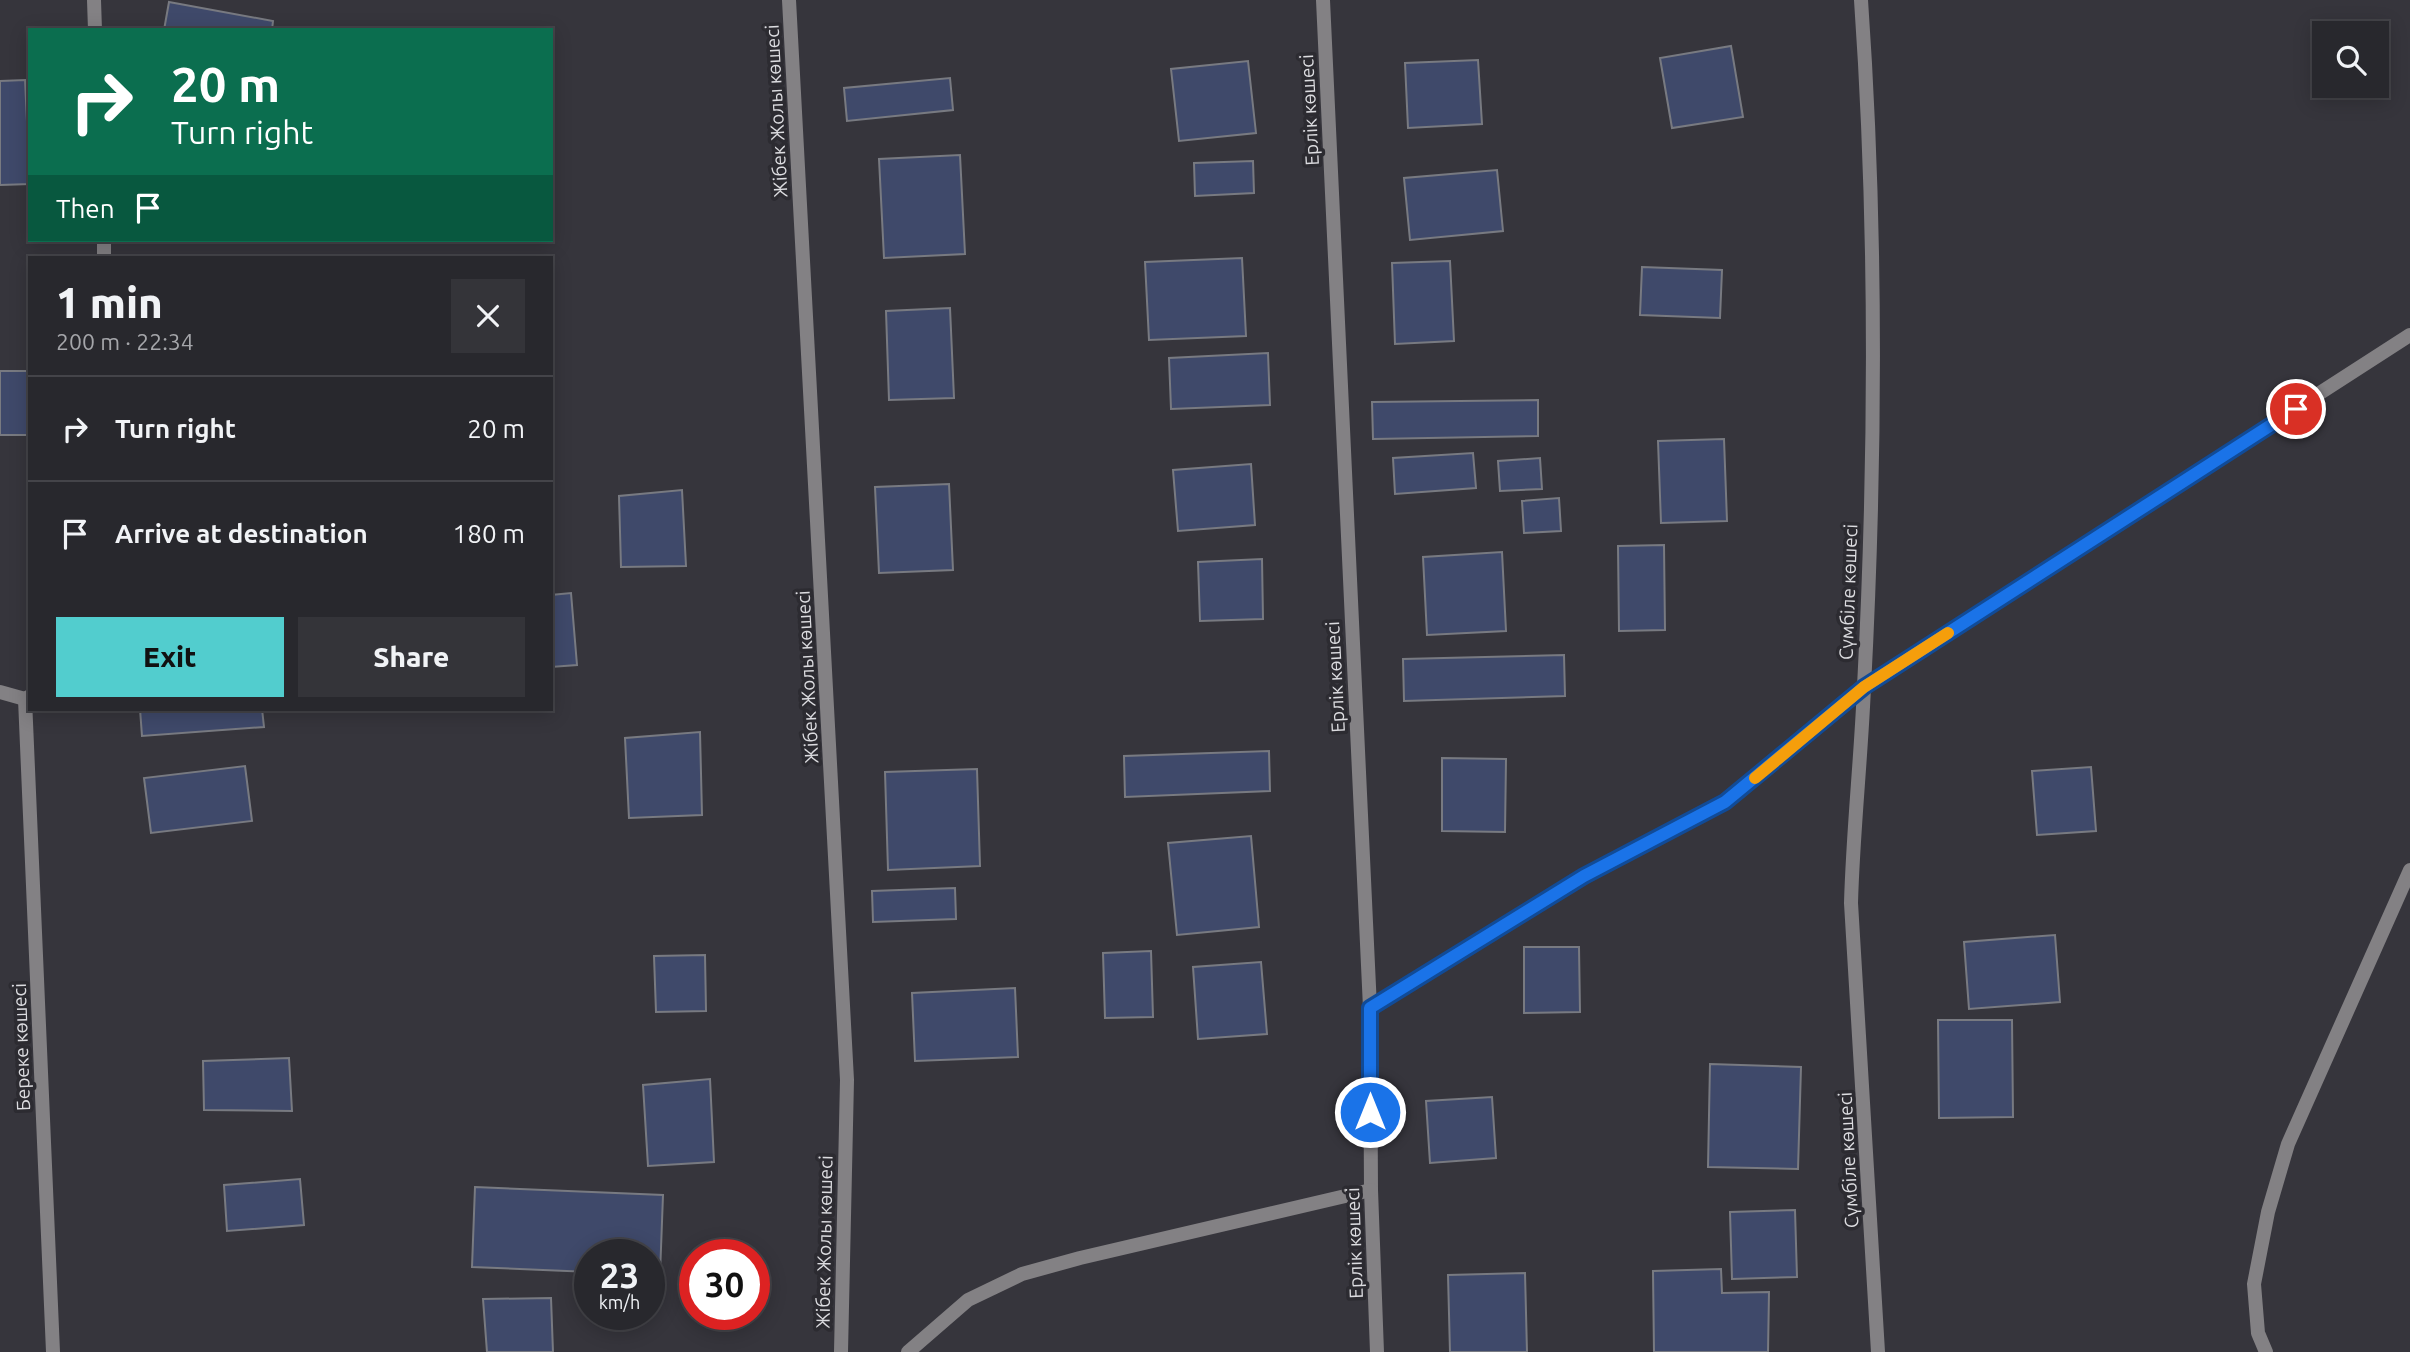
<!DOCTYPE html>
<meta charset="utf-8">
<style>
:root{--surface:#28282d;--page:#343439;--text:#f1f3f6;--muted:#a5a6aa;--line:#444449;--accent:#52cdce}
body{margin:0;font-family:Ubuntu,sans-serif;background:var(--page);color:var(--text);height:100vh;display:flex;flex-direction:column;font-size:26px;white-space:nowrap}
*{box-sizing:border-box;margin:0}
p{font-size:23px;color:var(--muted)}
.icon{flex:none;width:38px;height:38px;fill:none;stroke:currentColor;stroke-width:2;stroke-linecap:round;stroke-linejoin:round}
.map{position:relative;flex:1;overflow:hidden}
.drawer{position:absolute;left:28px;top:256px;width:525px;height:455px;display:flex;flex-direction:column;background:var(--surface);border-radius:0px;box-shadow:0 4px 18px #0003,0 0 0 2px var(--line)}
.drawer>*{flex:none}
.guide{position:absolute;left:28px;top:28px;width:525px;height:214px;border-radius:0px;box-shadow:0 4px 18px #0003,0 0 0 2px var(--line);background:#0b6e4f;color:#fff;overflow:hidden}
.fabs{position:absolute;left:2312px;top:21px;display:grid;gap:14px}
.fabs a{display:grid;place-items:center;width:77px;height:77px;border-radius:0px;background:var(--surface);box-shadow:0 4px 18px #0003,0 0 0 2px var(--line);font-size:35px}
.speed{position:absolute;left:574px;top:1239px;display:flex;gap:14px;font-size:35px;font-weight:700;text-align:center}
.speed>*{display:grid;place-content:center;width:91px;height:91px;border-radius:50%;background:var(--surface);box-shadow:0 4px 18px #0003,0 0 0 2px var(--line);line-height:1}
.speed small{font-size:18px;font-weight:400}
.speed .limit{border:10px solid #d22;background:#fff;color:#111}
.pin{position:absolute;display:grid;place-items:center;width:60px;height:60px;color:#fff;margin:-30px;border:4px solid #fff;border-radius:50%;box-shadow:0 2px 7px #0007}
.me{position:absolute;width:77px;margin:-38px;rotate:0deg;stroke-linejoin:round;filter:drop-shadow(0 0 5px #0008)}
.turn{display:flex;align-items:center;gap:24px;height:147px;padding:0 28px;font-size:32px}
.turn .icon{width:91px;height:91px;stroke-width:2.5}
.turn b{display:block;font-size:49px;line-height:60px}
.then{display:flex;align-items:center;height:66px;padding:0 28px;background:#0003;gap:14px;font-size:26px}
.round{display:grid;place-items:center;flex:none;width:74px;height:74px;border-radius:0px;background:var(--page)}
.head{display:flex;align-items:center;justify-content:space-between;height:119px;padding:0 28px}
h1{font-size:42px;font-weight:800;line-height:52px}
.cta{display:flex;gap:14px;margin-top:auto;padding:14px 28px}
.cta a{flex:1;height:80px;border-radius:0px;background:var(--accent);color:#111;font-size:28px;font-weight:800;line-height:80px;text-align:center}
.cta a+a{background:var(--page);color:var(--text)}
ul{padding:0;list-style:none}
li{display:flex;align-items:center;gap:21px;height:105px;padding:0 28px;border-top:2px solid var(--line)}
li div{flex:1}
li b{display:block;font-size:26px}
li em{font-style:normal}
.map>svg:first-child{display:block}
.building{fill:#3f496a;stroke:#787a81;stroke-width:2}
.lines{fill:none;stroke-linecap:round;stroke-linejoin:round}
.service{stroke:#838184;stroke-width:14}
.minor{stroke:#838184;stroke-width:14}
.route-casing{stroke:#114b97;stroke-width:18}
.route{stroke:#1a73e8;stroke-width:12}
.slow{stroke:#f59e0b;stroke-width:12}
.labels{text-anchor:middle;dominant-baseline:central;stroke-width:7;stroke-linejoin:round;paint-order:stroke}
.street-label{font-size:19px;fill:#dcdce0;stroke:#2c2b31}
</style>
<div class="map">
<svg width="2410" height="1352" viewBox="0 0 2410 1352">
<rect width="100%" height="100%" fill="#36353c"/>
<g class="building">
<polygon points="169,2 273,21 272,30 164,30"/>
<polygon points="1731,46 1743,117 1672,128 1660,58"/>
<polygon points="1478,60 1482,124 1408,128 1405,63"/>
<polygon points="1248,61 1256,133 1179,141 1171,69"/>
<polygon points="950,78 953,110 847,121 844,88"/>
<polygon points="25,80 30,184 0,185 0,81"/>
<polygon points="960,155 965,254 884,258 879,159"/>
<polygon points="1253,161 1254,193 1195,196 1194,163"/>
<polygon points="1497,170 1503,231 1410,240 1404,178"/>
<polygon points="1242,258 1246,336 1149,340 1145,262"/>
<polygon points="1450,261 1454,341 1395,344 1392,263"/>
<polygon points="1642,267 1722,270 1720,318 1640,315"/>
<polygon points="950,308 954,398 889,400 886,311"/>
<polygon points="1268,353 1270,405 1171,409 1169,358"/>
<rect x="0" y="371" width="30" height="64"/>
<polygon points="1538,400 1538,436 1373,439 1372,402"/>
<polygon points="1724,439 1727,521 1661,523 1658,441"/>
<polygon points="1473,453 1476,488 1395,494 1393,458"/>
<polygon points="1540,458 1542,489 1500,491 1498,461"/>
<polygon points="1251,464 1255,525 1178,531 1173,470"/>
<polygon points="949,484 953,570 879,573 875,487"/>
<polygon points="682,490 686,566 621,567 619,496"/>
<polygon points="1559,498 1561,531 1524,533 1522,501"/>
<polygon points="1664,545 1665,630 1619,631 1618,546"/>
<polygon points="1502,552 1506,631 1427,635 1423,557"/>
<polygon points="1262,559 1263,619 1200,621 1198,562"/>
<polygon points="571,593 577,665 551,667 551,595"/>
<polygon points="1564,655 1565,696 1404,701 1403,659"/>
<polygon points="140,709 262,709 264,727 142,736"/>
<polygon points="700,732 702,815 629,818 625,738"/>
<polygon points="1269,751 1270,791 1125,797 1124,756"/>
<polygon points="1442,758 1506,759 1505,832 1442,831"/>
<polygon points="245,766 252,821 151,833 144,778"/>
<polygon points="2091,767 2096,831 2037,835 2032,771"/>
<polygon points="977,769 980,866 888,870 885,772"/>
<polygon points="1251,836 1259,927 1177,935 1168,843"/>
<polygon points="955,888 956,919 873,922 872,891"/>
<polygon points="2055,935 2060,1002 1969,1009 1964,942"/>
<polygon points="1524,947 1579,947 1580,1012 1524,1013"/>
<polygon points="1151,951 1153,1017 1105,1018 1103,953"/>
<polygon points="705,955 706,1011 656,1012 654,956"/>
<polygon points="1261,962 1267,1034 1198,1039 1193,967"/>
<polygon points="1015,988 1018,1057 915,1061 912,993"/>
<polygon points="1938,1020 2012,1020 2013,1117 1939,1118"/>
<polygon points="289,1058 292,1111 204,1110 203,1061"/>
<polygon points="1710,1064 1801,1067 1798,1169 1708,1167"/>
<polygon points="710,1079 714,1162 648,1166 643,1085"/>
<polygon points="1492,1097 1496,1158 1430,1163 1426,1101"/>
<polygon points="300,1179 304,1225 227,1231 224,1185"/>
<polygon points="475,1187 663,1195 660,1275 649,1275 649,1255 590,1255 590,1272 472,1267"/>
<polygon points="1795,1210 1797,1277 1732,1279 1730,1212"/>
<polygon points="1721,1269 1722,1293 1769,1292 1768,1352 1654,1352 1653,1271"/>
<polygon points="1525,1273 1527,1352 1450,1352 1448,1275"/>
<polygon points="551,1298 553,1352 487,1352 483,1299"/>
</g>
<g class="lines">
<g class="service">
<polyline points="0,692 25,699"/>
<polyline points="2266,1352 2258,1333 2254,1284 2268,1212 2288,1144 2410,870"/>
</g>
<g class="minor">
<polyline points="94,0 95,30"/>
<polyline points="789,0 847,1080 841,1352"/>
<polyline points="1323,0 1370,1008 1371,1190 1377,1352"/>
<path d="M1861 0C1877 229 1876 458 1864 687 1861 759 1853 831 1851 903L1878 1352"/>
<polyline points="104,240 104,257"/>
<polyline points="30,696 25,699 53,1352"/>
<polyline points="1370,1008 1584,876 1725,802 1864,687 2410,335"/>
<polyline points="908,1352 968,1300 1022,1274 1080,1258 1371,1190"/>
</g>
</g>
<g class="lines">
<defs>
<polyline id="route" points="1370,1112 1370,1008 1584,876 1725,802 1864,687 2296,409"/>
</defs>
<use href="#route" class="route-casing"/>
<use href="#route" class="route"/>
<polyline class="slow" points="1755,778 1864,687 1948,633"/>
</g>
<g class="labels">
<g class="street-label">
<text transform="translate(1309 110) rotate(-93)">Ерлік көшесі</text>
<text transform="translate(776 111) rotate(-93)">Жібек Жолы көшесі</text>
<text transform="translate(1848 592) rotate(-88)">Сүмбіле көшесі</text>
<text transform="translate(807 677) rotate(-93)">Жібек Жолы көшесі</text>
<text transform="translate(1335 677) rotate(-93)">Ерлік көшесі</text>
<text transform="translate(21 1047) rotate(-92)">Береке көшесі</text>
<text transform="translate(1848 1160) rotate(-93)">Сүмбіле көшесі</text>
<text transform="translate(824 1242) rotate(-89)">Жібек Жолы көшесі</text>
<text transform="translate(1354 1243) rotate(-92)">Ерлік көшесі</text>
</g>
</g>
</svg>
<div class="fabs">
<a><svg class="icon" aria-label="search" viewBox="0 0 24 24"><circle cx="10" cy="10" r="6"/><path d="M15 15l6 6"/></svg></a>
</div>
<div class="speed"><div>23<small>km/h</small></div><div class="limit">30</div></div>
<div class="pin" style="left:2296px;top:409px;background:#d93025"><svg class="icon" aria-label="arrive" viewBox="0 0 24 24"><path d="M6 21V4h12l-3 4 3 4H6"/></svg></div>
<svg class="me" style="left:1370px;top:1112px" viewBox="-20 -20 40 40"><circle r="17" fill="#1a73e8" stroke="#fff" stroke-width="3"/><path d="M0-11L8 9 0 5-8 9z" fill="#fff"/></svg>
<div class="guide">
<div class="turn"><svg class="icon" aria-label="right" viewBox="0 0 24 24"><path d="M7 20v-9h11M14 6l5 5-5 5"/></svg><div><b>20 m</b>Turn right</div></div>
<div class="then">Then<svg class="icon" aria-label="arrive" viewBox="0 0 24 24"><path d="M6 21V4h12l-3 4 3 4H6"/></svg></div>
</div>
<section class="drawer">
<div class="head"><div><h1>1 min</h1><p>200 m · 22:34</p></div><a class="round"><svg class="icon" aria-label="close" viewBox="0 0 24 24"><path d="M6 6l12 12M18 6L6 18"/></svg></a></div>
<ul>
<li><svg class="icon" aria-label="right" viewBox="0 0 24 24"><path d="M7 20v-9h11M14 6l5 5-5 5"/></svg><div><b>Turn right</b></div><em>20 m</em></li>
<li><svg class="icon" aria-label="arrive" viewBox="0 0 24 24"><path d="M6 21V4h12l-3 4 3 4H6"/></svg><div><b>Arrive at destination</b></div><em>180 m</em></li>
</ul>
<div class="cta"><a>Exit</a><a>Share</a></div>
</section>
</div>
